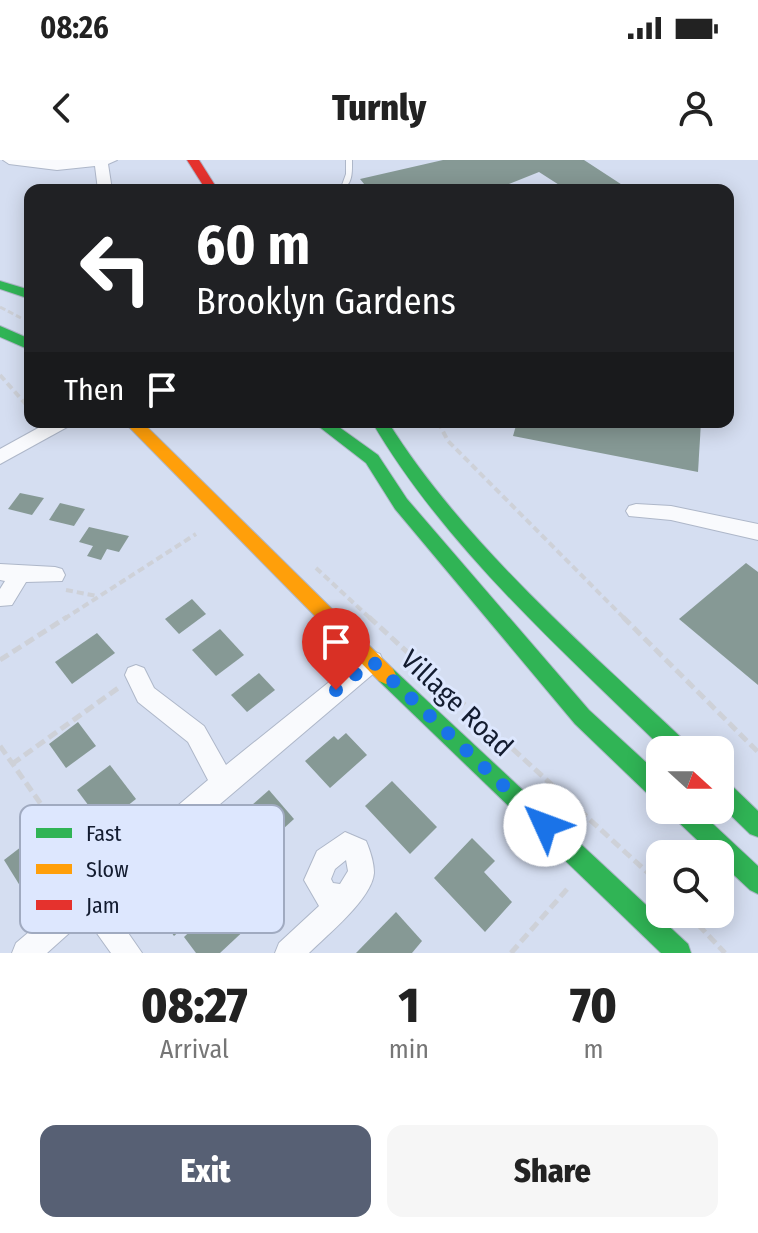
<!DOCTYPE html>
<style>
:root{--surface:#fff;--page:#f6f6f6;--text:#222;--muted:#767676;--accent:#576074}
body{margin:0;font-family:"Fira Sans Condensed",sans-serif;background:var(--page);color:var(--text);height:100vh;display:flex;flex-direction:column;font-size:30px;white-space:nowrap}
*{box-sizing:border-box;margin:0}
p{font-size:26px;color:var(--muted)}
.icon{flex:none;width:44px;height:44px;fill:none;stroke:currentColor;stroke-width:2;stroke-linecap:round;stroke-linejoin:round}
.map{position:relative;height:793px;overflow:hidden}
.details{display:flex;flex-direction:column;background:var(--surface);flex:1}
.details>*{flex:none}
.top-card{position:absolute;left:24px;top:24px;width:710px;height:244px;border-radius:16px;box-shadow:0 4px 20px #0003;background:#202124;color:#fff;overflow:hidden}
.needle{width:52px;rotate:111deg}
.controls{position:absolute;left:646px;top:576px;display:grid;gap:16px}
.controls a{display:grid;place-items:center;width:88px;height:88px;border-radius:16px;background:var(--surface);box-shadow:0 4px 20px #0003;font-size:40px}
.pin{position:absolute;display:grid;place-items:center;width:68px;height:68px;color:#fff;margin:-82px -34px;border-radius:50% 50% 50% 0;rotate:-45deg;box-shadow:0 0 8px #0007}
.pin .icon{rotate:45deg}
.me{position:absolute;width:88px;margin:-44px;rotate:313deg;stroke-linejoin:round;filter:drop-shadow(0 0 6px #0008)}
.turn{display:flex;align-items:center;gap:28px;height:168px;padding:0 40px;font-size:36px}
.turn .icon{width:104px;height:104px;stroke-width:2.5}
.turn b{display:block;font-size:56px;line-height:68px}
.then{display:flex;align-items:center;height:76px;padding:0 40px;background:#0003;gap:16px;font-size:30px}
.eta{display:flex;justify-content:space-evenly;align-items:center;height:136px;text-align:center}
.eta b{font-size:48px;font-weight:800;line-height:56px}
.cta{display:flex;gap:16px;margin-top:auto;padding:16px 40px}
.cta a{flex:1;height:92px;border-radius:16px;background:var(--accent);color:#fff;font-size:32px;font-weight:800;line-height:92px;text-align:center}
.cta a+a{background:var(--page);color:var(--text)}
.status{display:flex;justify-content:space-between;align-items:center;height:56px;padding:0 40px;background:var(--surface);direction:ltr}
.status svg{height:22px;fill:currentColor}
header{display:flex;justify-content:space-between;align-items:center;height:104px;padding:0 40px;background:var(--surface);font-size:36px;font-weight:800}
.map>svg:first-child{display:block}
.building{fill:#869995}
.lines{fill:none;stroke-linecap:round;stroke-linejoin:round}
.lane-casing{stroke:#aeb7c9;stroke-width:2}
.street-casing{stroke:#aeb7c9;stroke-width:2}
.fast-casing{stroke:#aeb7c9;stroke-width:2}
.slow-casing{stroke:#aeb7c9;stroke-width:2}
.jam-casing{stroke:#aeb7c9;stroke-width:2}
.path-far2{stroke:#ced1d8;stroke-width:3;stroke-dasharray:6 3;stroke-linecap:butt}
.path-far1{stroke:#ced1d8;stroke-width:4;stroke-dasharray:7 4;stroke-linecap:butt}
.path{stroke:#ced1d8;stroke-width:5;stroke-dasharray:10 5;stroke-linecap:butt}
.lane{fill:#f9fafd;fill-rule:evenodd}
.street{fill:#f9fafd;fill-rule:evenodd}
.fast{fill:#30b455;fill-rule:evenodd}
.slow{fill:#ff9f0a;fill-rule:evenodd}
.jam{fill:#e5322d;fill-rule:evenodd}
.route{stroke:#1a73e8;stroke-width:14;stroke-dasharray:0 25.2}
.labels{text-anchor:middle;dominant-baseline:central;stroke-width:6;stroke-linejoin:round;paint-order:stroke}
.street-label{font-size:28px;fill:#131c30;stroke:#dde7fe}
.key{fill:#dde7fe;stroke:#a0aac0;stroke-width:2}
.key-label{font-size:22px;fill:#131c30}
</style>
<div class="status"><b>08:26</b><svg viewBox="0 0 49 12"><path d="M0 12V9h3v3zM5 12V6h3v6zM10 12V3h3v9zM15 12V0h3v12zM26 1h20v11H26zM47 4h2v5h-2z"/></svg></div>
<header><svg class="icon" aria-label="back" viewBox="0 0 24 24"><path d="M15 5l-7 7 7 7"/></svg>Turnly<svg class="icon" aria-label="person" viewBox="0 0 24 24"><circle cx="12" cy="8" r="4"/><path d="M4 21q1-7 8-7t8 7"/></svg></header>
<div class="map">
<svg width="758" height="793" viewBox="0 0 758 793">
<rect width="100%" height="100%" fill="#d5def1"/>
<g class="building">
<polygon points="443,0 584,0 630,30 567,30 539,12 509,24 505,30 369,30 360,19"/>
<polygon points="517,262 701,262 698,312 513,276"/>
<polygon points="20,333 44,338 32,355 8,349"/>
<polygon points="60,343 85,349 74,366 49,360"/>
<polygon points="89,367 129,376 119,392 107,389 101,400 87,396 93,386 79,382"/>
<polygon points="746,403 758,412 758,525 679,459"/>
<polygon points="192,439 206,454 179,474 165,459"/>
<polygon points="220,469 244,495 216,516 192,490"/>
<polygon points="97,473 115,493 72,524 55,502"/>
<polygon points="259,513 275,530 247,552 231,535"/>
<polygon points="78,562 96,586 66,608 49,584"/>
<polygon points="346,573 367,595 330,628 305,601 334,576 338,580"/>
<polygon points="110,605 136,639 103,665 77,630"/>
<polygon points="392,621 437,667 410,694 365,646"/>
<polygon points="269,630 294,659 237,711 212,680"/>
<polygon points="43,670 62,697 22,729 4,700"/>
<polygon points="472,678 495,701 484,712 512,742 485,772 434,718"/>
<polygon points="174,708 205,748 174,776 144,735"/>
<polygon points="227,737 250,765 220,793 196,793 184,777"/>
<polygon points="396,752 422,781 412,793 356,793"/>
</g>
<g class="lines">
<defs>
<path id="lane" d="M346 0H352C352 9 353 22 345 27L342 25 346 14Z"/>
<g id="street">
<polygon points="3,0 117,0 108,4 112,30 98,30 95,6 57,10 9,4"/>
<polygon points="49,262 72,262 69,266 0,304 0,289"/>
<polygon points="636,344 671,346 758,364 758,380 671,360 629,356 626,351 629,346"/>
<polygon points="0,404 55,407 62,409 65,415 62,421 26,422 12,445 0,446 0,429 5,421 0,420"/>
<polygon points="372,491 380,494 383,501 380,508 106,741 142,793 111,793 86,758 47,793 12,793 16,783 208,620 188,582 138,542 125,515 128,508 136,505 144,508 154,528 204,566 226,605 364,494"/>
<path d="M345 672 366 681C370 690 374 703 374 713 372 739 327 775 309 793H275L279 783 319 746 304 720 317 691ZM346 700 348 711 340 724 333 723 331 719 335 709Z"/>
</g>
<g id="fast">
<polygon points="0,121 30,130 30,139 0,129"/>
<polygon points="0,166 30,179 30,190 0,177"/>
<polygon points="313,262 332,262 378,295 407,339 589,550 660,615 660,641 652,638 575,564 395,349 366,303"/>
<path d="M372 262H388C464 383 583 485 687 583L690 590H664C561 489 446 388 372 262Z"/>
<polygon points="386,506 393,509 688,784 691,793 661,793 379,521 376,515 379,509"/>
<polygon points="720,619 728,622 758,651 758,677 750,674 720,645"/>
<polygon points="671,650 698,650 758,706 758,734 750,730 720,702 720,694 712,694 674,658"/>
</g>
<polygon id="slow" points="124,262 142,262 393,509 396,515 393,521 386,524 379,521"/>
<polygon id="jam" points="187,0 199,0 218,30 206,30"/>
</defs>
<use href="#lane" class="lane-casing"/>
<use href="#street" class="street-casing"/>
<use href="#fast" class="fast-casing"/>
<use href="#slow" class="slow-casing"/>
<use href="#jam" class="jam-casing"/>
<polyline class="path-far2" points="0,147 21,158"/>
<g class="path-far1">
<polyline points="0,215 30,249"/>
<polyline points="438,262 448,281 625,459"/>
<polyline points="316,408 371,459"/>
<polyline points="66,430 97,436"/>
<polyline points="64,459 196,374"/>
</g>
<g class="path">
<polyline points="369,457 660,724"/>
<polyline points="623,457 758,592"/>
<polyline points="0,500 67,457"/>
<polyline points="0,586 86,708"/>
<polyline points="12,604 121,526"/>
<polyline points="688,754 725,793"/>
<polyline points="511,793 568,728"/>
</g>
<use href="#lane" class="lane"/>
<use href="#street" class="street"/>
<use href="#fast" class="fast"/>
<use href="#slow" class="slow"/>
<use href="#jam" class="jam"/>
</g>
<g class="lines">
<polyline class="route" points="336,530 372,501 545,665"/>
</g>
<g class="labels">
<g class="street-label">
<text transform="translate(457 543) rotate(43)">Village Road</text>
</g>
</g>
<rect x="20" y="645" width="264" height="128" rx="12" class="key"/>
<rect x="36" y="668" width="36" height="10" fill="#30b455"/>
<rect x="36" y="704" width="36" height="10" fill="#ff9f0a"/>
<rect x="36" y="740" width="36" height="10" fill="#e5322d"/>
<g class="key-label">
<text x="86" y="681">Fast</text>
<text x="86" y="717">Slow</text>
<text x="86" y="753">Jam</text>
</g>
</svg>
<div class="controls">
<a><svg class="needle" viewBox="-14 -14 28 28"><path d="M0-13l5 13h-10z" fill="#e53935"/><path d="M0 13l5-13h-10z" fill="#767676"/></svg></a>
<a><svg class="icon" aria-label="search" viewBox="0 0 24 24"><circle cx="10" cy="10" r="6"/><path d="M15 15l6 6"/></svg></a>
</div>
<div class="pin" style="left:336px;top:530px;background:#d93025"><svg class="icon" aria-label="arrive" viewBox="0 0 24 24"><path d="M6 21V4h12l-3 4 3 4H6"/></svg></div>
<svg class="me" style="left:545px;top:665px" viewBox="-20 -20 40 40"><circle r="19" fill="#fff"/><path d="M0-13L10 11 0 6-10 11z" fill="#1a73e8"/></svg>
<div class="top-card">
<div class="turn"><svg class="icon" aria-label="left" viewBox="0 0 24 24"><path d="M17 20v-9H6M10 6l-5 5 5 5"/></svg><div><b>60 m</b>Brooklyn Gardens</div></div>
<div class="then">Then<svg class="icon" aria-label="arrive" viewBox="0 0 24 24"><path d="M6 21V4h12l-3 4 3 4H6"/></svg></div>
</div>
</div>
<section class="details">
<div class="eta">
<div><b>08:27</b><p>Arrival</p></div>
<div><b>1</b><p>min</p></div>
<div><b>70</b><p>m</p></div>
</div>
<div class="cta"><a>Exit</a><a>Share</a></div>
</section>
